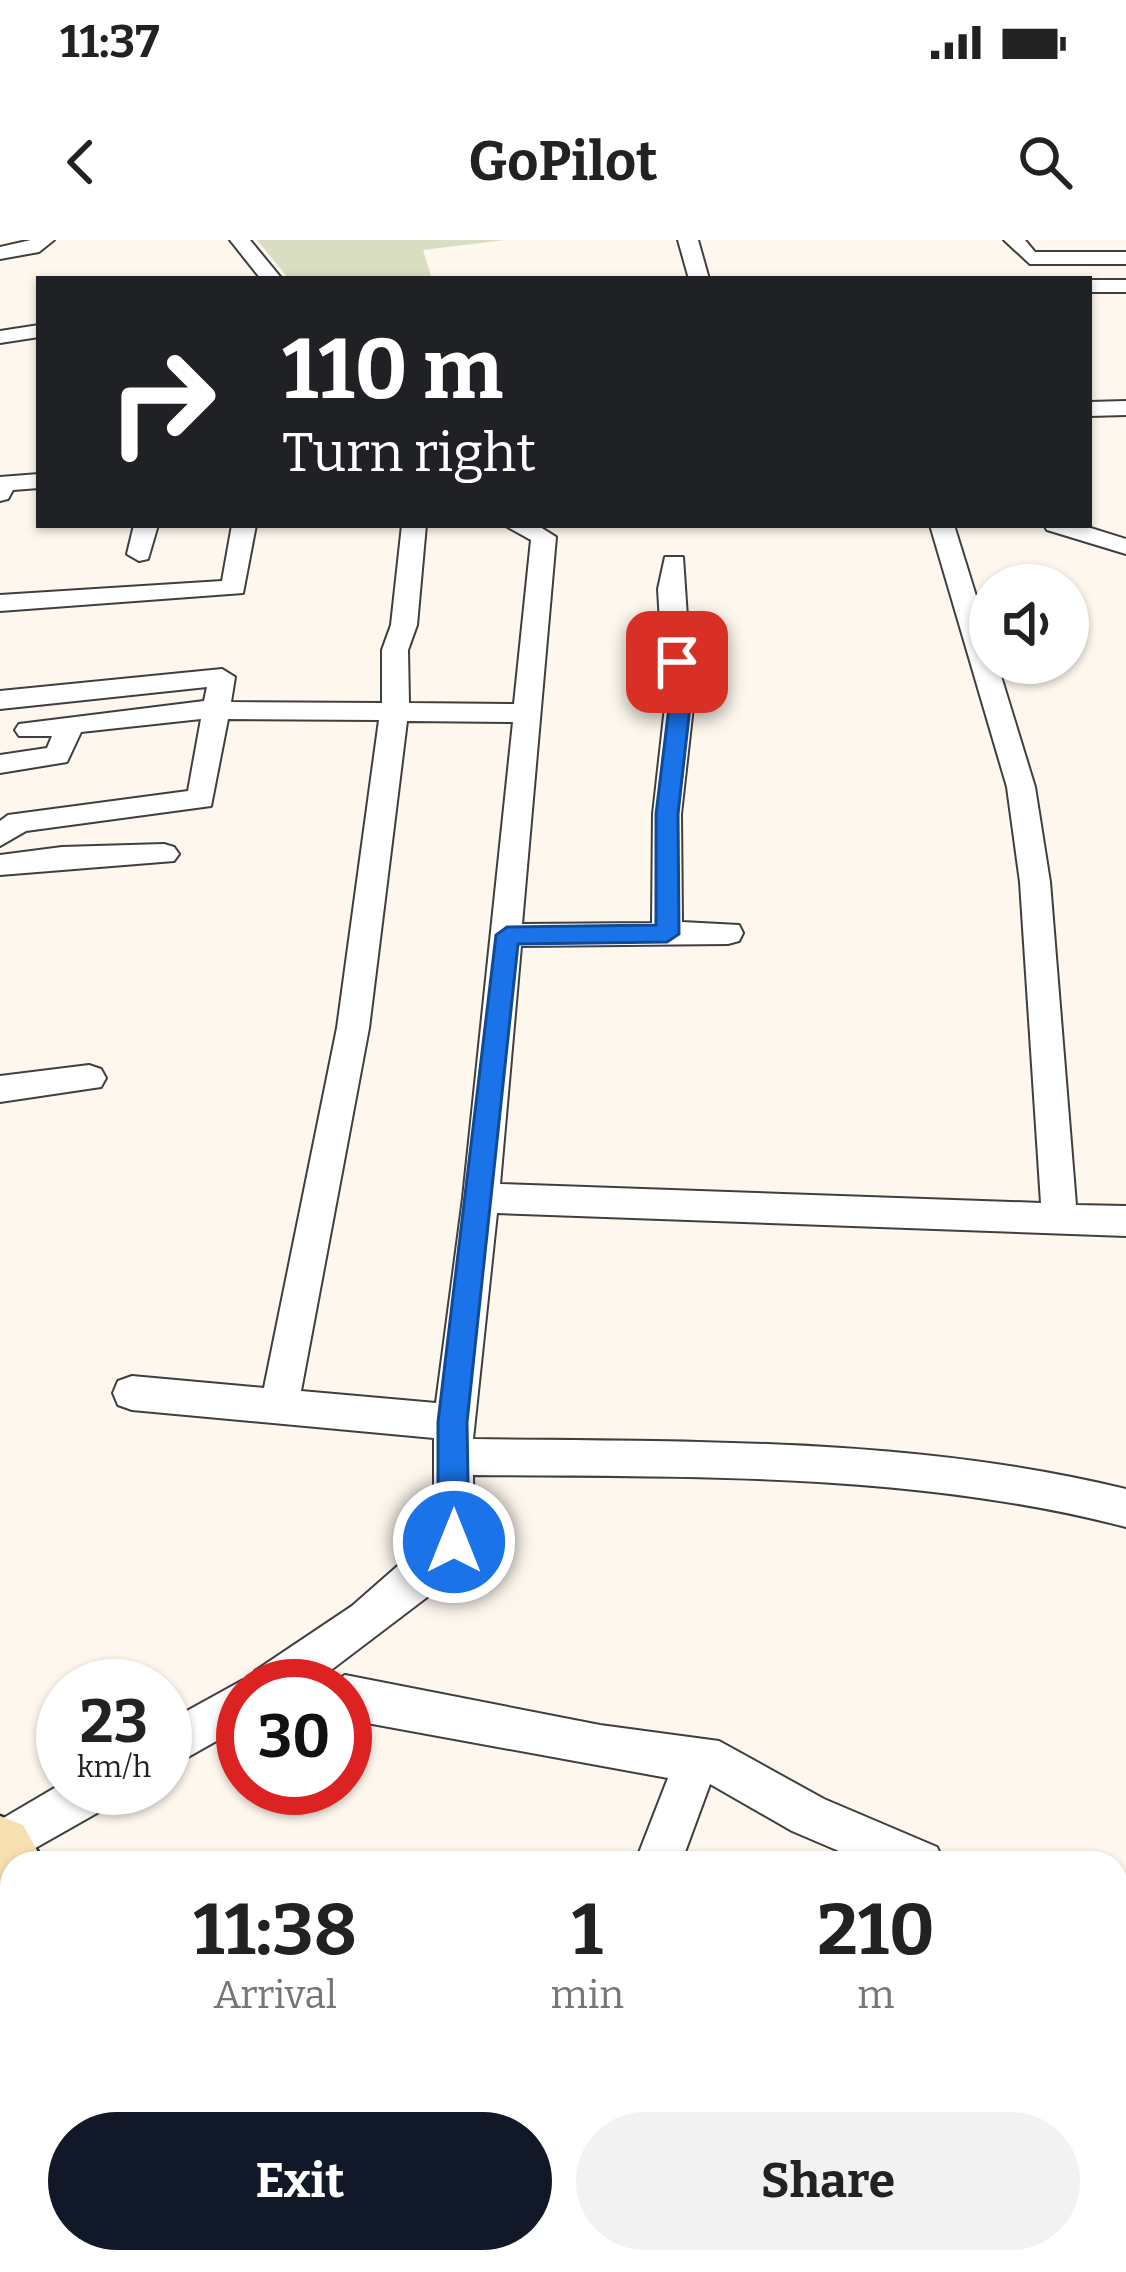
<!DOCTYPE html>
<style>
:root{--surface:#fff;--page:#f2f2f2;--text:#222;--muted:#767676;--accent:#111827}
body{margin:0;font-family:Bitter,serif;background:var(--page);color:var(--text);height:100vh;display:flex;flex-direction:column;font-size:45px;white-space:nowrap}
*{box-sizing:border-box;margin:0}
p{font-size:39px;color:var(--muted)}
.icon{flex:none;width:66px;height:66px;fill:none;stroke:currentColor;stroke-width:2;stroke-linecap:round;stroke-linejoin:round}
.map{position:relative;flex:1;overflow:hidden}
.sheet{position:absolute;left:0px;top:1611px;width:1128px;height:423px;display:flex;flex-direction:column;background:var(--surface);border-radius:36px 36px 0 0;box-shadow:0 3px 9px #0004}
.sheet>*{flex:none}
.top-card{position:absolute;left:36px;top:36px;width:1056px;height:252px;border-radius:0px;box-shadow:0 3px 9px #0004;background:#202124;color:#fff;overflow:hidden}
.controls{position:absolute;left:969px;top:324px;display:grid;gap:24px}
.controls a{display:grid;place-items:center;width:120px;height:120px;border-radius:50%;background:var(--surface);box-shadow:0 3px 9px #0004;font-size:60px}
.speed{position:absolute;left:36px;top:1419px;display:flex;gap:24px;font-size:60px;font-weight:700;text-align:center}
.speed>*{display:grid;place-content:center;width:156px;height:156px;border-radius:50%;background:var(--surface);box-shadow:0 3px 9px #0004;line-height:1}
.speed small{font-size:30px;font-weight:400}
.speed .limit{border:18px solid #d22;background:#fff;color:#111}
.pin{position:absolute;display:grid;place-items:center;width:102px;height:102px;color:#fff;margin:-51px;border-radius:24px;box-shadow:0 6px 18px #0006}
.me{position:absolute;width:132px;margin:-66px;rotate:0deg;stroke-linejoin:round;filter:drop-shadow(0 0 9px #0008)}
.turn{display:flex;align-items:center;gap:42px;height:252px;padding:0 48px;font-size:54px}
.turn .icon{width:156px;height:156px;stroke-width:2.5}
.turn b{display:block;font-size:84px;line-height:102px}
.eta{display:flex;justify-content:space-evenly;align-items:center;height:204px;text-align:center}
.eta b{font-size:72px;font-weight:700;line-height:84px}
.button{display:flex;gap:24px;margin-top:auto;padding:24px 48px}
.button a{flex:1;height:138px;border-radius:72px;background:var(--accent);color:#fff;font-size:48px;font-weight:700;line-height:138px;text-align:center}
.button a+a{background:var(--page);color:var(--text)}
.status{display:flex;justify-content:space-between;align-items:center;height:84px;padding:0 60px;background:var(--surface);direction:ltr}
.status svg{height:33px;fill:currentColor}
header{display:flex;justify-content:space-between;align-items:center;height:156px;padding:0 48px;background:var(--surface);font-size:54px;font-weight:700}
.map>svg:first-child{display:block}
.cemetery{fill:#d9ddc1}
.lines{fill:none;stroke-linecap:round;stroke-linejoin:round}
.minor-casing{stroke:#3f3f3f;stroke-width:4}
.secondary-casing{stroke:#2e2e2e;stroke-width:5}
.minor{fill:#fff;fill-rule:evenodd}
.secondary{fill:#f6e0af;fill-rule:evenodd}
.route{fill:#1a73e8;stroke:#114b97;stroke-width:3}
</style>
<div class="status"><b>11:37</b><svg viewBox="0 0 49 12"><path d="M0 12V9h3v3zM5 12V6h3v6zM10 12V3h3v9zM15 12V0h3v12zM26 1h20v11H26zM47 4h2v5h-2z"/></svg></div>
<header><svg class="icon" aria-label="back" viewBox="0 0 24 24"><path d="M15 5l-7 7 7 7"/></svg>GoPilot<svg class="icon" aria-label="search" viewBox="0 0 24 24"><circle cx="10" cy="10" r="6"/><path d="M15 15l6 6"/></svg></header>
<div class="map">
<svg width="1126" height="2032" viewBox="0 0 1126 2032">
<rect width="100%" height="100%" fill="#fdf7ed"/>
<polygon class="cemetery" points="257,0 505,0 423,10 432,39 289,39"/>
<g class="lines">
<defs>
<g id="minor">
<polygon points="31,0 54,0 39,12 0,19 0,7"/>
<polygon points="230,0 250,0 282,39 261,39"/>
<polygon points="678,0 698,0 709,39 689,39"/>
<polygon points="1004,0 1025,0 1035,12 1126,12 1126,24 1030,24"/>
<rect x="1089" y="40" width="37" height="12"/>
<polygon points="39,85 39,97 0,103 0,91"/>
<polygon points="1126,161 1126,175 1089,176 1089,162"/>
<polygon points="39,234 39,248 13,250 8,259 0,261 0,237"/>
<polygon points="134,285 158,285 148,319 139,321 127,314"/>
<polygon points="232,285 256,285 243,353 0,371 0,355 222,341"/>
<path d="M402 285H426L417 385 408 410 409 463 514 464 531 300 504 285H537L556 297 522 684 652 683 653 574 665 467 658 349 665 317H683L693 467 681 574 682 682 739 685 743 693 739 701 728 704 521 706 500 944 1041 963 1020 642 1007 547 930 285H954L990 401V423H997L1035 547 1050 642 1076 965 1126 966V996L497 973 473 1199C690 1202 914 1197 1126 1249V1287C915 1232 690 1237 473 1235L474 1302 468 1316 426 1358 310 1446H243V1486L165 1530V1483L243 1440 250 1443 255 1431 352 1366 434 1294V1198L132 1170 118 1165 113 1153 118 1141 132 1136 264 1148 337 788 379 480 228 479 211 566 26 591 0 606V581L8 575 188 551 201 479 81 492 67 522 0 533V515L47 508 52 496H19L15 490 19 484 204 461 207 447 0 469V451L222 429 235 437 231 462 382 463V410L391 385ZM407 481 513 482 463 958 436 1163 301 1151 369 788Z"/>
<polygon points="1044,285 1081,285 1126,299 1126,314 1047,290"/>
<polygon points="164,604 174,607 179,614 174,621 0,635 0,615 62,607"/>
<polygon points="89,825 101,829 106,838 101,847 0,862 0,836"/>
<polygon points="345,1435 600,1485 719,1501 824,1559 937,1607 944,1623 867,1623 792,1591 710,1544 681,1623 635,1623 668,1538 345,1479 345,1446 328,1446"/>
<polygon points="63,1543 63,1548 119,1548 113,1564 0,1628 0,1580"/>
<polygon points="1116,1686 1126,1691 1126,1739 1116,1734"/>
</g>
<g id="secondary">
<polygon points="0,1576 23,1585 44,1623 12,1623 12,1655 0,1650"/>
<polygon points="314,2022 394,2022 398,2032 318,2032"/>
</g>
</defs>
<use href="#minor" class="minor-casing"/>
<use href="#secondary" class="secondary-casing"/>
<use href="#minor" class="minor"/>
<use href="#secondary" class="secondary"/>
</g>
<polygon class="route" points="677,416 687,422 690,467 678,574 679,694 667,702 518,704 467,1182 469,1302 464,1312 454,1316 443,1312 438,1302 438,1182 496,695 507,687 656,685 656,574 669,467 667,422"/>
</svg>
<div class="controls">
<a><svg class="icon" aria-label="sound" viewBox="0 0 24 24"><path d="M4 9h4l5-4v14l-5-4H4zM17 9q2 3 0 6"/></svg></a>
</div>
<div class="speed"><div>23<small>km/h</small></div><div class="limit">30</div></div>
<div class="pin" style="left:677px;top:422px;background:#d93025"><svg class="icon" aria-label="arrive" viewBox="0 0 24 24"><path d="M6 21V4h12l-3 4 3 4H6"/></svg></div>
<svg class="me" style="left:454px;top:1302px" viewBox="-20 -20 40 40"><circle r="17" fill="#1a73e8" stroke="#fff" stroke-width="3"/><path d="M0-11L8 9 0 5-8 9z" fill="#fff"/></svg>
<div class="top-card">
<div class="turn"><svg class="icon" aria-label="right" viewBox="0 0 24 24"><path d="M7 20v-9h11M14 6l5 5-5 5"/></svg><div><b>110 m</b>Turn right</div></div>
</div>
<section class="sheet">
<div class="eta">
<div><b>11:38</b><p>Arrival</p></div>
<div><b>1</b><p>min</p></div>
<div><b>210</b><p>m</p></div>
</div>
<div class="button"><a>Exit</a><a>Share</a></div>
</section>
</div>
